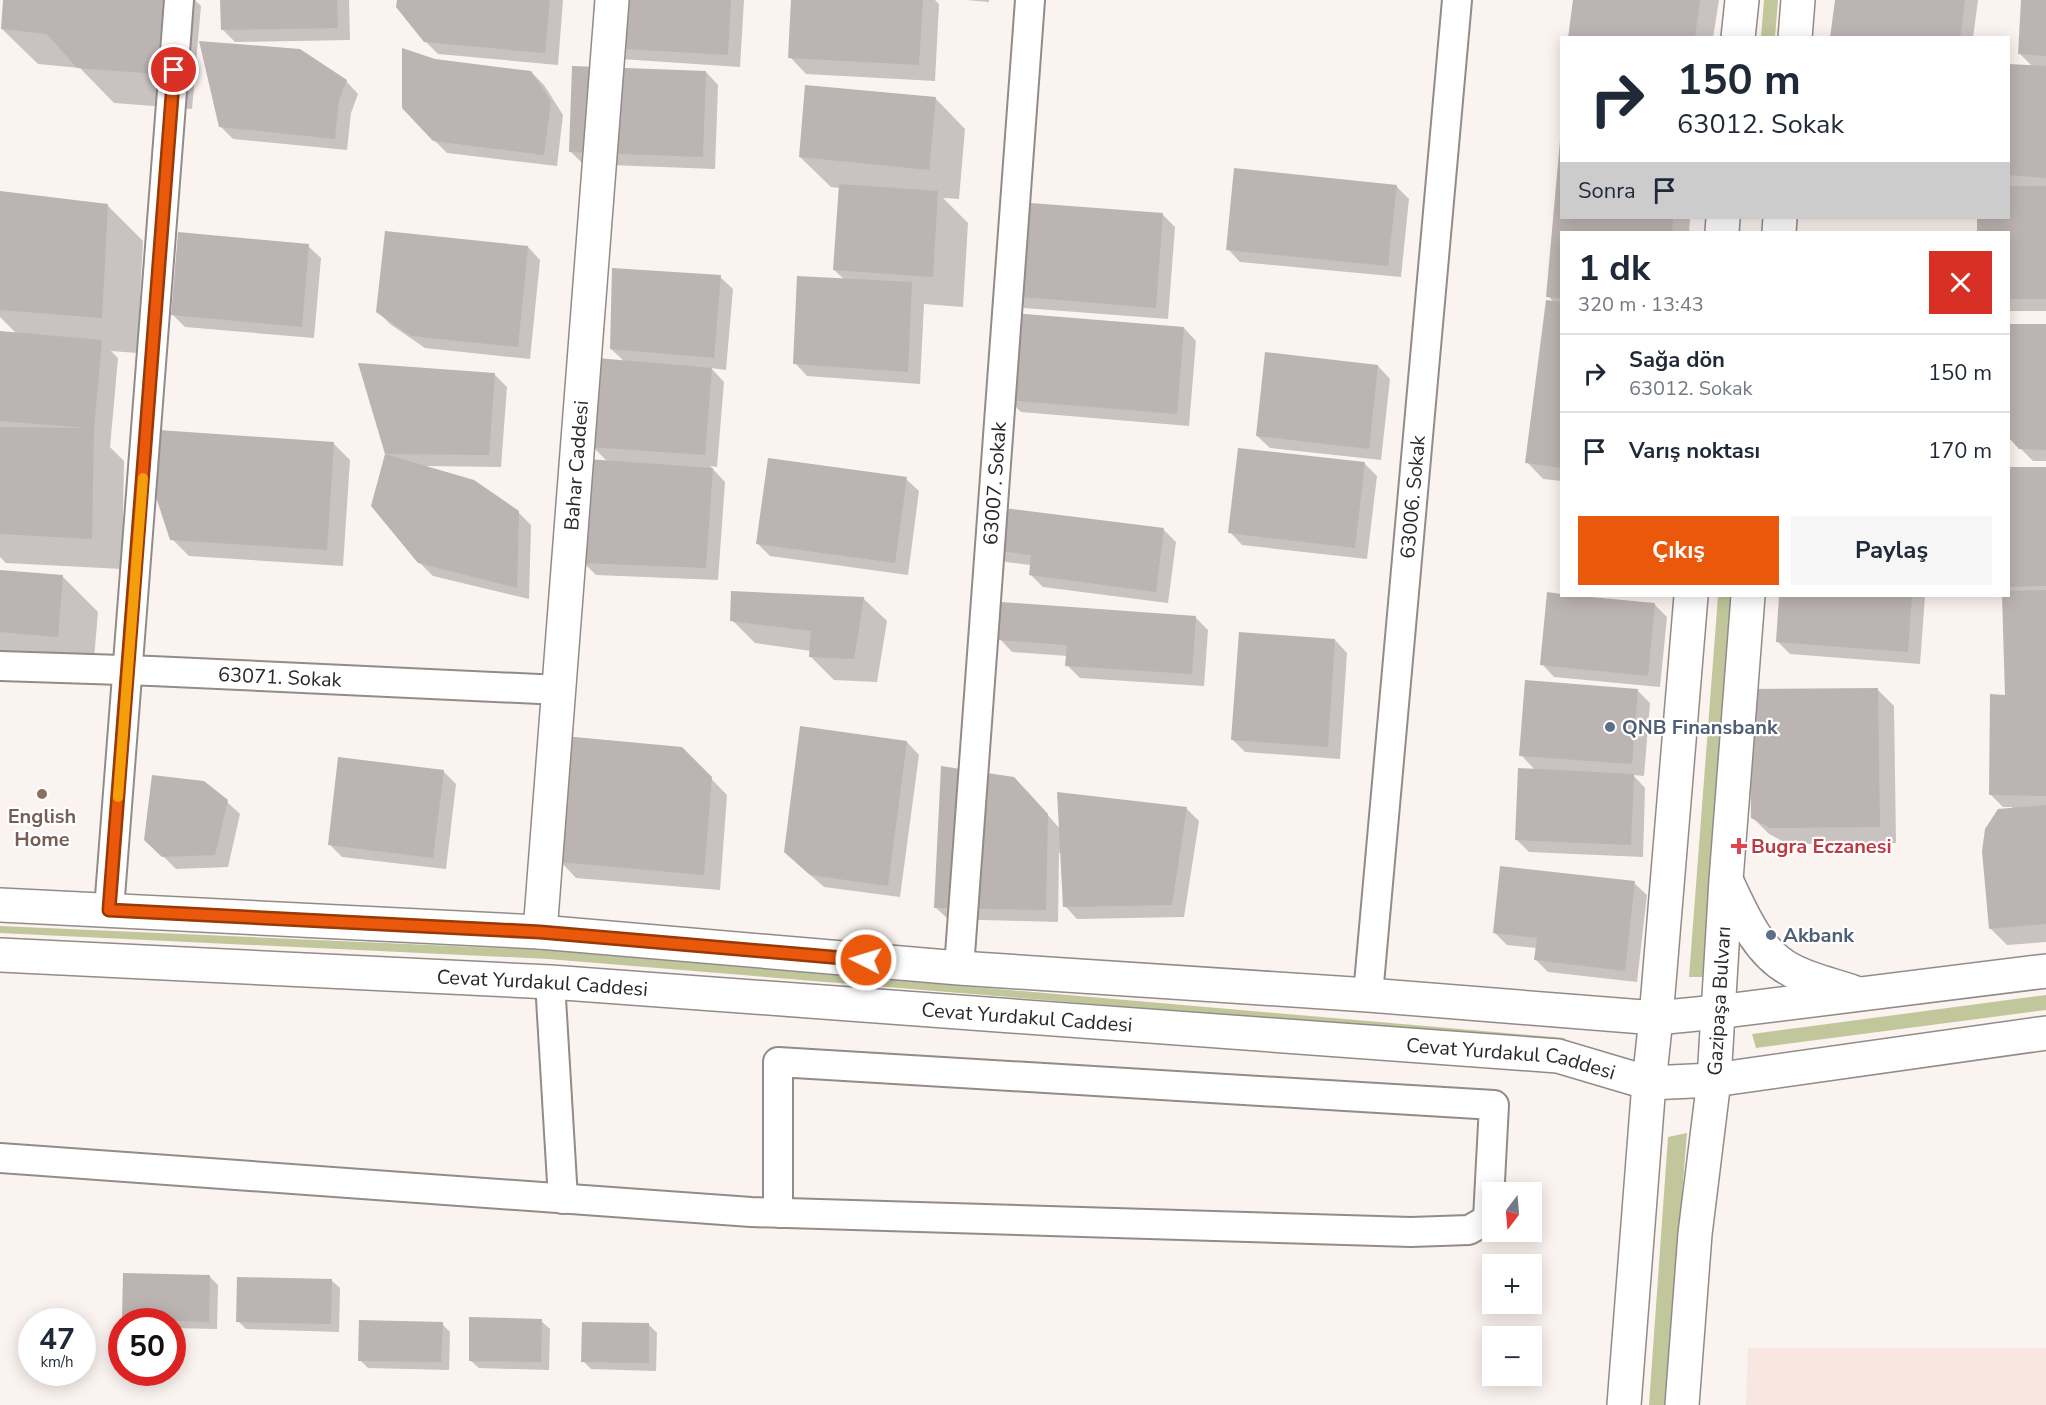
<!DOCTYPE html>
<html lang="tr">
<meta charset="utf-8">
<style>
:root{--surface:#fff;--page:#f6f6f7;--text:#1f2937;--muted:#747a83;--line:#e0e1e3;--accent:#ea580c}
body{margin:0;font-family:"Nunito Sans",sans-serif;background:var(--page);color:var(--text);height:100vh;display:flex;flex-direction:column;font-size:22px;white-space:nowrap}
*{box-sizing:border-box;margin:0}
p{font-size:20px;color:var(--muted)}
.icon{flex:none;width:33px;height:33px;fill:none;stroke:currentColor;stroke-width:2;stroke-linecap:round;stroke-linejoin:round}
.map{position:relative;flex:1;overflow:hidden}
.details{position:absolute;left:1560px;top:231px;width:450px;height:366px;display:flex;flex-direction:column;background:var(--surface);border-radius:0px;box-shadow:0 3px 15px #0003}
.details>*{flex:none}
.banner{position:absolute;left:1560px;top:36px;width:450px;height:183px;border-radius:0px;box-shadow:0 3px 15px #0003;background:#fff;color:var(--text);overflow:hidden}
.needle{width:39px;rotate:196deg}
.tools{position:absolute;left:1482px;top:1182px;display:grid;gap:12px}
.tools a{display:grid;place-items:center;width:60px;height:60px;border-radius:0px;background:var(--surface);box-shadow:0 3px 15px #0003;font-size:30px}
.speed{position:absolute;left:18px;top:1308px;display:flex;gap:12px;font-size:30px;font-weight:700;text-align:center}
.speed>*{display:grid;place-content:center;width:78px;height:78px;border-radius:50%;background:var(--surface);box-shadow:0 3px 15px #0003;line-height:1}
.speed small{font-size:15px;font-weight:400}
.speed .limit{border:9px solid #d22;background:#fff;color:#111}
.pin{position:absolute;display:grid;place-items:center;width:51px;height:51px;color:#fff;margin:-26px;border:3px solid #fff;border-radius:50%;box-shadow:0 2px 6px #0007}
.me{position:absolute;width:66px;margin:-33px;rotate:275deg;stroke-linejoin:round;filter:drop-shadow(0 0 4px #0008)}
.turn{display:flex;align-items:center;gap:21px;height:126px;padding:0 18px;font-size:27px}
.turn .icon{width:78px;height:78px;stroke-width:2.5}
.turn b{display:block;font-size:42px;line-height:51px}
.then{display:flex;align-items:center;height:57px;padding:0 18px;background:#0003;gap:12px;font-size:22px}
.round{display:grid;place-items:center;flex:none;width:63px;height:63px;border-radius:0px;background:var(--page)}
.summary{display:flex;align-items:center;justify-content:space-between;height:102px;padding:0 18px}
h1{font-size:36px;font-weight:700;line-height:45px}
.button{display:flex;gap:12px;margin-top:auto;padding:12px 18px}
.button a{flex:1;height:69px;border-radius:0px;background:var(--accent);color:#fff;font-size:24px;font-weight:700;line-height:69px;text-align:center}
.button a+a{background:var(--page);color:var(--text)}
ul{padding:0;list-style:none}
li{display:flex;align-items:center;gap:18px;height:78px;padding:0 18px;border-top:2px solid var(--line)}
li div{flex:1}
li b{display:block;font-size:22px}
li em{font-style:normal}
.map>svg:first-child{display:block}
.built{fill:#f7e7e0}
.green{fill:#c1c79b}
.shadow{fill:#0003}
.building{fill:#bcb4b2}
.lines{fill:none;stroke-linecap:round;stroke-linejoin:round}
.minor-casing{stroke:#928b88;stroke-width:32}
.tertiary-casing{stroke:#928b88;stroke-width:36}
.secondary-casing{stroke:#928b88;stroke-width:36}
.minor{stroke:#fff;stroke-width:28}
.tertiary{stroke:#fff;stroke-width:33}
.secondary{stroke:#fff;stroke-width:33}
.route-casing{stroke:#983908;stroke-width:15}
.route{stroke:#ea580c;stroke-width:10}
.slow{stroke:#f59e0b;stroke-width:10}
.service-dot{fill:#5c6f8a;stroke:#fff;stroke-width:2}
.education-dot{fill:#8d6e63;stroke:#fff;stroke-width:2}
.health-dot{fill:#e0444e;stroke:#fff;stroke-width:2}
.labels{text-anchor:middle;dominant-baseline:central;stroke-width:4.5;stroke-linejoin:round;paint-order:stroke}
.street-label{font-size:20px;fill:#2b2827;stroke:#fff}
.service-label{font-size:20px;font-weight:bold;fill:#4e5e75;stroke:#fff;text-anchor:start}
.education-label{font-size:20px;font-weight:bold;fill:#785e54;stroke:#fff}
.health-label{font-size:20px;font-weight:bold;fill:#be3a42;stroke:#fff;text-anchor:start}
</style>
<div class="map">
<svg width="2046" height="1405" viewBox="0 0 2046 1405">
<rect width="100%" height="100%" fill="#fbf3f0"/>
<polygon class="built" points="1748,1348 2046,1348 2046,1405 1746,1405"/>
<g class="green">
<polygon points="1764,0 1778,0 1775,37 1761,37"/>
<polygon points="1718,596 1731,596 1704,977 1689,977"/>
<polygon points="0,926 546,950 1565,1038 1565,1043 548,959 0,933"/>
<polygon points="2046,995 2046,1010 1756,1048 1752,1034"/>
<polygon points="1687,1133 1665,1405 1649,1405 1668,1137"/>
</g>
<g class="shadow">
<polygon points="5,0 195,0 201,6 192,109 114,103 80,68 38,64 2,29"/>
<polygon points="221,0 349,0 350,40 235,42 222,29"/>
<polygon points="399,0 563,0 558,65 438,54 425,41"/>
<polygon points="596,0 744,0 740,67 606,58"/>
<polygon points="793,0 935,0 939,4 935,81 806,74 790,57"/>
<polygon points="966,0 989,0 989,2"/>
<polygon points="1575,0 1719,0 1713,38 1569,38"/>
<polygon points="1836,0 1978,0 1973,38 1831,38"/>
<polygon points="2022,0 2046,0 2046,311 2008,311 2008,232 1979,232 1979,218 2008,218 2008,65 2033,67 2020,54"/>
<polygon points="434,61 531,72 544,85 563,115 557,166 447,153 434,140"/>
<polygon points="706,72 718,85 715,169 583,164 570,151"/>
<polygon points="346,81 358,94 351,113 347,150 233,139 220,126"/>
<polygon points="935,98 965,129 959,199 943,198 968,223 963,307 924,304 920,384 807,376 795,363 845,280 834,270 840,188 831,187 800,157"/>
<polygon points="1562,139 1562,218 1690,218 1689,232 1562,232 1562,481 1543,479 1527,462 1554,302 1548,296"/>
<polygon points="1396,186 1409,199 1401,277 1240,262 1228,249"/>
<polygon points="107,205 143,241 137,353 111,351 118,358 110,447 124,461 122,569 6,563 0,557 0,333 17,334 0,317 0,212"/>
<polygon points="1163,215 1175,227 1168,319 1024,308 1012,295"/>
<polygon points="308,246 321,258 314,338 185,327 172,314"/>
<polygon points="528,247 540,260 530,359 425,348 390,324 377,311"/>
<polygon points="720,277 733,289 726,370 711,368 724,382 717,467 710,466 725,482 718,580 596,575 583,562 607,461 592,446 625,362 611,349"/>
<polygon points="2046,325 2046,461 2033,461 2020,448"/>
<polygon points="1184,328 1196,341 1189,426 1021,412 1009,400"/>
<polygon points="360,364 494,374 507,387 501,467 426,466 518,512 531,525 529,599 433,576 419,562"/>
<polygon points="1378,366 1390,379 1381,460 1270,448 1257,436"/>
<polygon points="333,443 350,460 343,566 189,556 172,539"/>
<polygon points="1364,463 1377,476 1367,559 1242,545 1230,532"/>
<polygon points="2008,468 2046,469 2046,942 2007,945 1991,929 2012,807 2003,807 1991,795 2007,696 2003,596 2008,596"/>
<polygon points="906,479 919,491 908,575 770,556 757,543"/>
<polygon points="1164,530 1176,542 1168,603 1043,587 1030,574 1031,565 1006,562 994,549"/>
<polygon points="0,572 63,577 98,612 93,671 0,657"/>
<polygon points="1562,596 1654,604 1667,617 1660,687 1554,677 1542,664"/>
<polygon points="1781,596 1925,596 1920,664 1790,654 1778,642"/>
<polygon points="863,598 887,621 877,682 834,680 811,657 811,651 755,643 732,620"/>
<polygon points="1195,617 1208,630 1204,686 1080,678 1067,665 1068,656 1012,652 1000,639"/>
<polygon points="1335,640 1347,653 1340,759 1245,752 1232,739"/>
<polygon points="1637,690 1650,703 1644,776 1633,775 1645,788 1643,857 1529,852 1517,840 1536,771 1521,755"/>
<polygon points="1878,690 1894,706 1896,843 1788,844 1769,834 1752,817"/>
<polygon points="907,742 919,755 900,897 824,887 799,865"/>
<polygon points="681,748 727,795 720,890 576,878 560,861"/>
<polygon points="443,771 456,784 446,869 342,857 329,844"/>
<polygon points="1027,791 1060,829 1187,809 1199,821 1184,917 1077,919 1065,906 1062,853 1059,853 1058,922 948,919 935,907"/>
<polygon points="227,802 240,814 228,867 176,869 146,839"/>
<polygon points="1634,883 1647,895 1637,982 1548,972 1536,960 1537,948 1507,945 1494,932"/>
<polygon points="210,1277 218,1285 217,1329 172,1328 172,1322 127,1322 124,1318"/>
<polygon points="331,1280 340,1288 339,1332 246,1329 238,1321"/>
<polygon points="541,1321 550,1329 549,1370 479,1368 470,1360"/>
<polygon points="442,1324 450,1332 449,1370 368,1368 360,1360"/>
<polygon points="649,1325 657,1333 656,1371 591,1369 583,1361"/>
</g>
<g class="building">
<polygon points="3,0 163,0 157,74 77,68 47,34 1,29"/>
<polygon points="220,0 337,0 338,28 221,30"/>
<polygon points="397,0 550,0 545,53 424,42 396,7"/>
<polygon points="594,0 731,0 728,55 592,47"/>
<polygon points="791,0 923,0 919,65 788,58"/>
<polygon points="1573,0 1700,0 1695,38 1568,38"/>
<polygon points="1835,0 1965,0 1960,38 1830,38"/>
<polygon points="2021,0 2046,0 2046,56 2018,54"/>
<polygon points="199,41 300,49 347,80 339,100 335,139 219,127"/>
<polygon points="402,48 435,59 531,71 551,101 544,155 433,141 402,108"/>
<polygon points="2008,64 2046,66 2046,178 2008,175"/>
<polygon points="572,66 706,71 703,157 569,152"/>
<polygon points="805,85 936,97 929,170 799,157"/>
<polygon points="1560,141 1562,141 1562,218 1673,218 1672,232 1562,232 1562,298 1546,297"/>
<polygon points="1234,168 1397,185 1388,266 1226,250"/>
<polygon points="839,184 938,191 933,277 833,270"/>
<polygon points="2008,186 2046,186 2046,299 2008,299 2008,232 1977,232 1977,218 2008,218"/>
<polygon points="0,191 108,204 102,318 0,310"/>
<polygon points="1017,202 1163,213 1156,308 1010,296"/>
<polygon points="385,231 528,246 518,347 411,336 376,312"/>
<polygon points="178,232 309,244 302,327 171,315"/>
<polygon points="612,268 721,275 714,358 610,349"/>
<polygon points="797,276 912,282 908,372 793,364"/>
<polygon points="1546,300 1562,302 1562,468 1525,463"/>
<polygon points="1014,313 1184,327 1177,414 1007,400"/>
<polygon points="2008,324 2046,324 2046,450 2019,449 2008,437"/>
<polygon points="0,331 102,340 94,429 92,539 0,534 0,427 87,428 0,421"/>
<polygon points="1265,352 1378,365 1369,449 1256,436"/>
<polygon points="597,358 712,368 705,455 590,447"/>
<polygon points="358,363 495,373 489,455 385,454"/>
<polygon points="159,430 334,442 327,550 170,540 155,494"/>
<polygon points="1238,448 1365,462 1355,548 1228,533"/>
<polygon points="385,454 474,480 519,511 517,588 418,563 371,506"/>
<polygon points="768,458 907,477 895,563 756,544"/>
<polygon points="587,459 713,468 706,568 582,563"/>
<polygon points="2008,467 2046,467 2046,586 2008,587"/>
<polygon points="997,507 1164,528 1156,592 1029,575 1031,555 992,550"/>
<polygon points="0,570 63,575 58,637 0,632"/>
<polygon points="2046,590 2046,796 1989,795 1990,694 2005,695 2002,596 2008,596 2008,591"/>
<polygon points="731,591 864,597 854,659 809,657 811,631 730,621"/>
<polygon points="1547,592 1562,594 1562,596 1580,596 1655,603 1648,676 1540,665"/>
<polygon points="1779,596 1912,596 1908,652 1776,642"/>
<polygon points="1001,602 1196,616 1192,674 1065,666 1067,645 998,640"/>
<polygon points="1239,632 1335,639 1328,747 1231,740"/>
<polygon points="1525,680 1638,689 1632,764 1519,756"/>
<polygon points="1878,688 1880,827 1770,828 1751,818 1749,689"/>
<polygon points="800,726 907,741 888,886 810,875 784,852"/>
<polygon points="564,736 682,747 712,777 704,875 558,862"/>
<polygon points="338,757 444,770 433,858 328,845"/>
<polygon points="941,766 1014,777 1048,814 1046,910 934,908"/>
<polygon points="1518,768 1634,774 1631,845 1515,840"/>
<polygon points="152,775 204,781 228,800 215,855 162,857 144,840"/>
<polygon points="1057,792 1187,807 1172,905 1063,907"/>
<polygon points="2046,805 2046,924 1989,929 1982,851 1985,829 1998,809"/>
<polygon points="1500,866 1635,881 1625,971 1534,960 1537,938 1493,933"/>
<polygon points="123,1273 210,1275 209,1322 122,1319"/>
<polygon points="237,1277 332,1279 331,1324 236,1322"/>
<polygon points="469,1317 542,1319 541,1362 469,1361"/>
<polygon points="359,1320 443,1322 441,1362 358,1361"/>
<polygon points="582,1322 649,1323 649,1363 581,1362"/>
</g>
<g class="lines">
<defs>
<g id="minor">
<path id="s1" d="M0 666 152 671 560 690"/>
<polyline points="109,910 179,0"/>
<path id="s2" d="M959 968 1030 0"/>
<polyline points="550,982 563,1199"/>
<path id="s3" d="M1368 995 1457 0"/>
<polyline points="0,1158 751,1212 1411,1232 1469,1230 1488,1219 1494,1105 778,1062 778,1213"/>
</g>
<g id="tertiary">
<path id="s4" d="M540 932 612 0"/>
</g>
<g id="secondary">
<polyline points="1738,38 1742,0"/>
<polyline points="1795,38 1798,0"/>
<polyline points="1722,232 1723,218"/>
<polyline points="1779,232 1780,218"/>
<path d="M1727 882C1742 914 1758 953 1791 970 1809 980 1833 985 1853 992"/>
<polyline points="0,905 540,932 959,968 1368,995 1656,1018 1717,1012 2046,971"/>
<path id="s5" d="M0 955 550 982 1558 1056 1649 1083 1714 1080 2046 1033"/>
<polyline points="1624,1405 1649,1083 1656,1018 1691,596"/>
<path id="s6" d="M1682 1405 1695 1234 1714 1080 1726 880 1748 596"/>
</g>
</defs>
<use href="#minor" class="minor-casing"/>
<use href="#tertiary" class="tertiary-casing"/>
<use href="#secondary" class="secondary-casing"/>
<use href="#minor" class="minor"/>
<use href="#tertiary" class="tertiary"/>
<use href="#secondary" class="secondary"/>
</g>
<g class="lines">
<defs>
<polyline id="route" points="174,70 109,910 540,932 866,960"/>
</defs>
<use href="#route" class="route-casing"/>
<use href="#route" class="route"/>
<polyline class="slow" points="118,797 143,478"/>
</g>
<g class="service-dot">
<circle cx="1610" cy="727" r="6"/>
<circle cx="1771" cy="935" r="6"/>
</g>
<circle class="education-dot" cx="42" cy="794" r="6"/>
<path class="health-dot" d="M1736 837h6v6h6v6h-6v6h-6v-6h-6v-6h6z"/>
<g class="labels">
<g class="street-label">
<text stroke="none"><textPath href="#s4" startOffset="468">Bahar Caddesi</textPath></text>
<text stroke="none"><textPath href="#s2" startOffset="486">63007. Sokak</textPath></text>
<text stroke="none"><textPath href="#s3" startOffset="500">63006. Sokak</textPath></text>
<text stroke="none"><textPath href="#s1" startOffset="280">63071. Sokak</textPath></text>
<text stroke="none"><textPath href="#s5" startOffset="543">Cevat Yurdakul Caddesi</textPath></text>
<text stroke="none"><textPath href="#s6" startOffset="406">Gazipaşa Bulvarı</textPath></text>
<text stroke="none"><textPath href="#s5" startOffset="1029">Cevat Yurdakul Caddesi</textPath></text>
<text stroke="none"><textPath href="#s5" startOffset="1515">Cevat Yurdakul Caddesi</textPath></text>
</g>
<g class="service-label">
<text x="1622" y="727">QNB Finansbank</text>
<text x="1783" y="935">Akbank</text>
</g>
<g class="education-label">
<text x="42" y="816">English<tspan x="42" dy="23">Home</tspan></text>
</g>
<g class="health-label">
<text x="1751" y="846">Bugra Eczanesi</text>
</g>
</g>
</svg>
<div class="tools">
<a><svg class="needle" viewBox="-14 -14 28 28"><path d="M0-13l5 13h-10z" fill="#e53935"/><path d="M0 13l5-13h-10z" fill="#747a83"/></svg></a>
<a>+</a>
<a>−</a>
</div>
<div class="speed"><div>47<small>km/h</small></div><div class="limit">50</div></div>
<div class="pin" style="left:174px;top:70px;background:#d93025"><svg class="icon" aria-label="arrive" viewBox="0 0 24 24"><path d="M6 21V4h12l-3 4 3 4H6"/></svg></div>
<svg class="me" style="left:866px;top:960px" viewBox="-20 -20 40 40"><circle r="17" fill="#ea580c" stroke="#fff" stroke-width="3"/><path d="M0-11L8 9 0 5-8 9z" fill="#fff"/></svg>
<div class="banner">
<div class="turn"><svg class="icon" aria-label="right" viewBox="0 0 24 24"><path d="M7 20v-9h11M14 6l5 5-5 5"/></svg><div><b>150 m</b>63012. Sokak</div></div>
<div class="then">Sonra<svg class="icon" aria-label="arrive" viewBox="0 0 24 24"><path d="M6 21V4h12l-3 4 3 4H6"/></svg></div>
</div>
<section class="details">
<div class="summary"><div><h1>1 dk</h1><p>320 m · 13:43</p></div><a class="round" style="background:#d93025;color:#fff"><svg class="icon" aria-label="close" viewBox="0 0 24 24"><path d="M6 6l12 12M18 6L6 18"/></svg></a></div>
<ul>
<li><svg class="icon" aria-label="right" viewBox="0 0 24 24"><path d="M7 20v-9h11M14 6l5 5-5 5"/></svg><div><b>Sağa dön</b><p>63012. Sokak</p></div><em>150 m</em></li>
<li><svg class="icon" aria-label="arrive" viewBox="0 0 24 24"><path d="M6 21V4h12l-3 4 3 4H6"/></svg><div><b>Varış noktası</b></div><em>170 m</em></li>
</ul>
<div class="button"><a>Çıkış</a><a>Paylaş</a></div>
</section>
</div>
